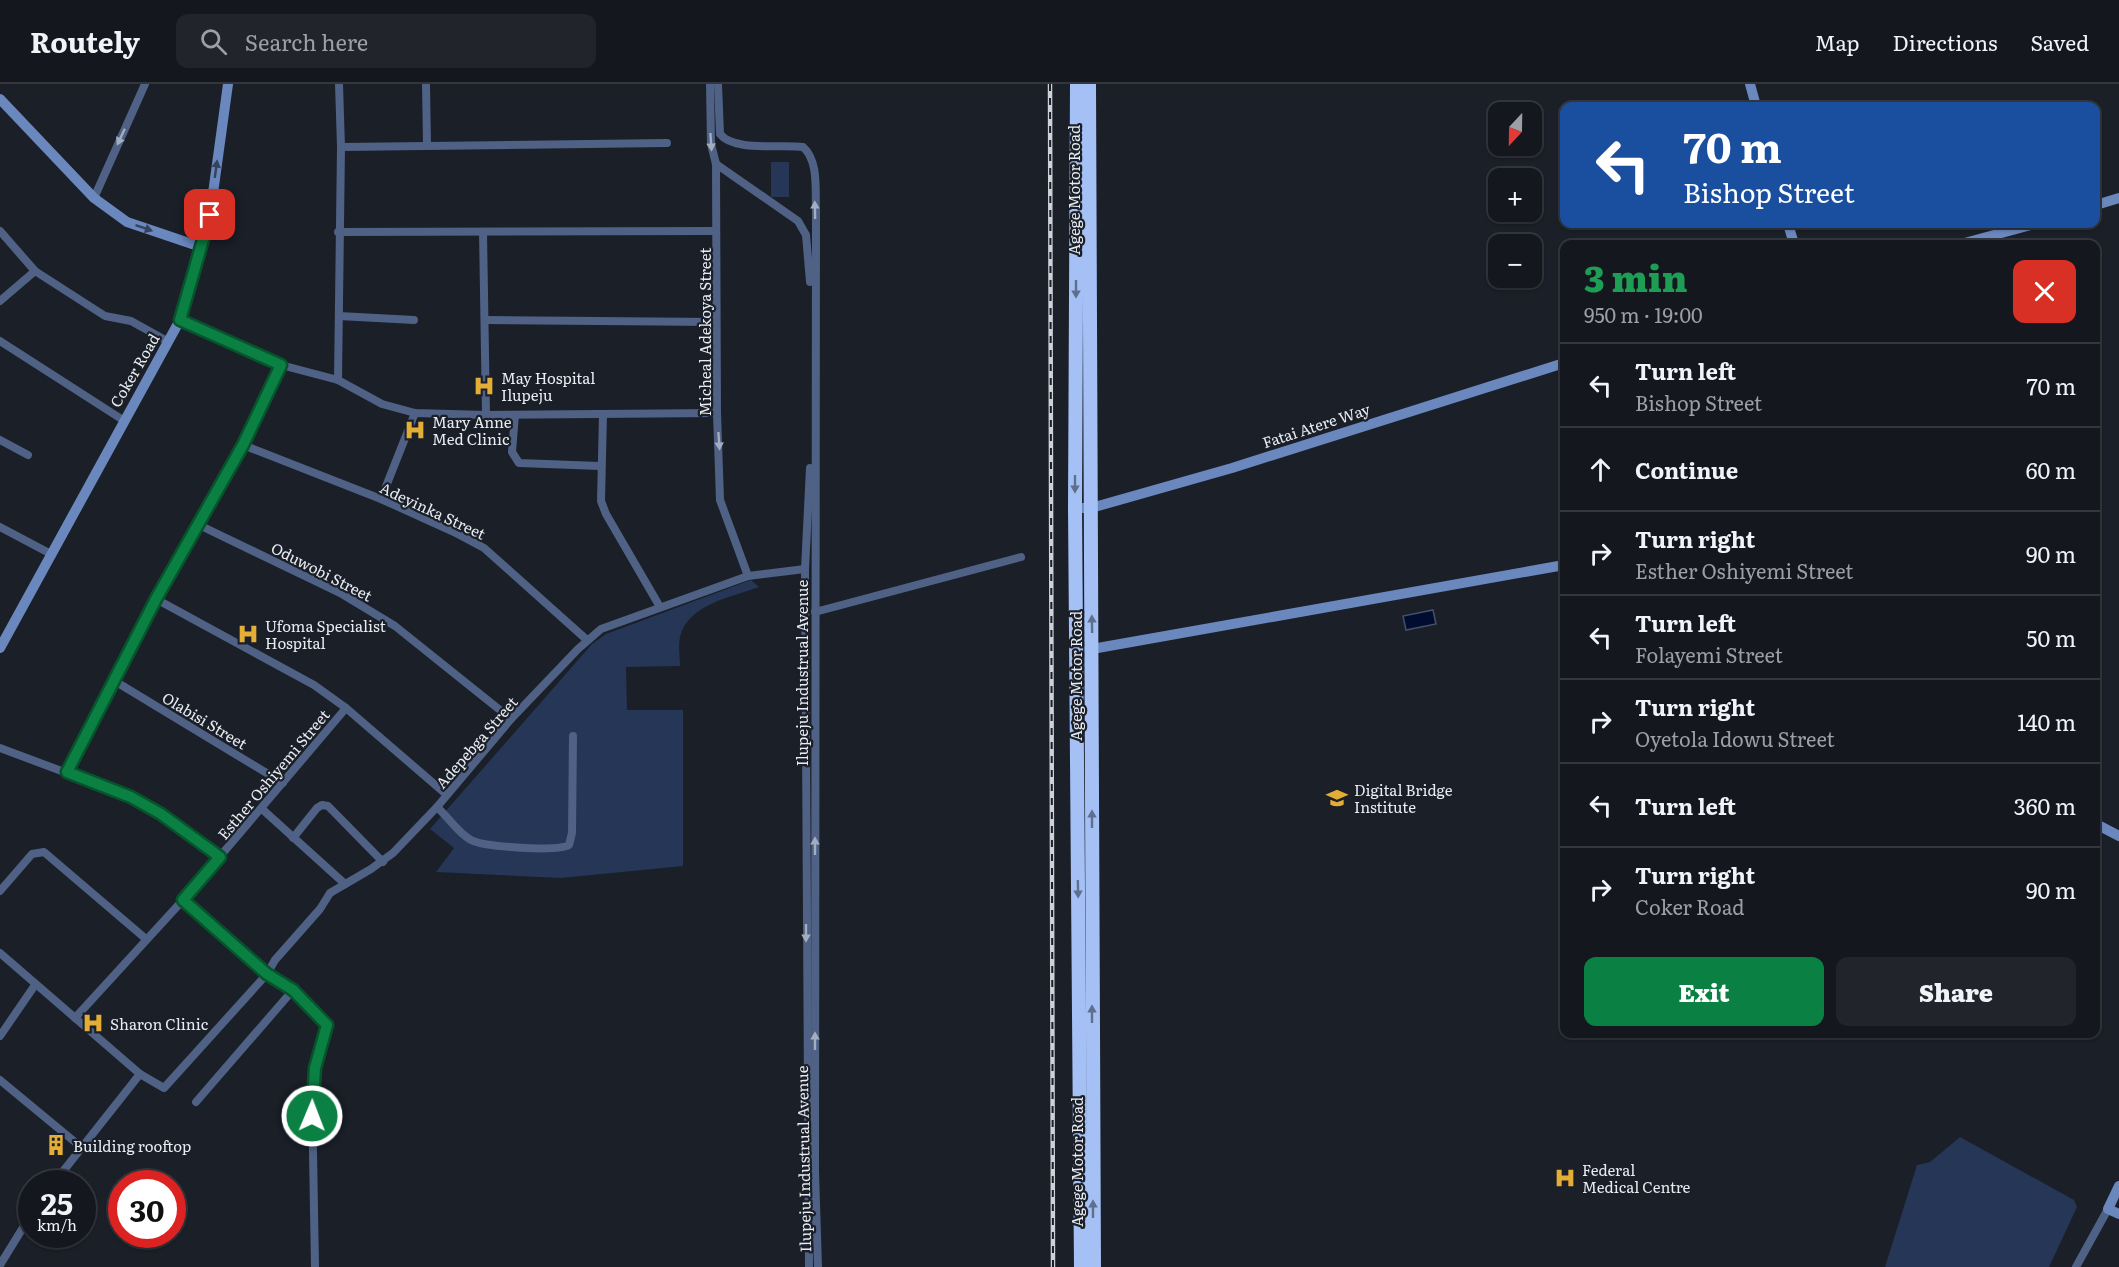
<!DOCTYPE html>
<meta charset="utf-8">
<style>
:root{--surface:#14171e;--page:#21242b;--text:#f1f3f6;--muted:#9d9fa4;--line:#33363c;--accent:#0b8043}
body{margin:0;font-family:Literata,serif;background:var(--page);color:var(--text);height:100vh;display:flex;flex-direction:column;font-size:22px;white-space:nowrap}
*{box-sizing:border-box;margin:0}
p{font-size:20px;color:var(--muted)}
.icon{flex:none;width:33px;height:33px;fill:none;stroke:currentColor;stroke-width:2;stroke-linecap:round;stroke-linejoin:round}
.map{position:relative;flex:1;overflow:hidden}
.drawer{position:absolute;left:1560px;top:156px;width:540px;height:798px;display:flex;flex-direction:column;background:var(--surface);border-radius:12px;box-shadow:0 2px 4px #0004,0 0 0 2px var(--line)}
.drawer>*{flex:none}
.top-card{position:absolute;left:1560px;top:18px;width:540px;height:126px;border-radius:12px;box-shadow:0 2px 4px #0004,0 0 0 2px var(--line);background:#1a4fa0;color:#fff;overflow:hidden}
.needle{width:39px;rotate:202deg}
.controls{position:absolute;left:1488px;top:18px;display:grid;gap:12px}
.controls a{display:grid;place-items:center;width:54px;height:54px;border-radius:12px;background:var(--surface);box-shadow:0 2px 4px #0004,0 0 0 2px var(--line);font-size:30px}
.speed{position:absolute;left:18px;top:1086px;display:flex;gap:12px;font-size:30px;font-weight:700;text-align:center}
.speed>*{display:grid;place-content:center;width:78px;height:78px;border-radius:50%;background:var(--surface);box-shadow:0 2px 4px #0004,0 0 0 2px var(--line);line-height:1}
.speed small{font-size:15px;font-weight:400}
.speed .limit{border:9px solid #d22;background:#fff;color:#111}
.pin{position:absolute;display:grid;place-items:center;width:51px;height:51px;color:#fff;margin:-26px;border-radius:12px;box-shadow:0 3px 9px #0006}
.me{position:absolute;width:66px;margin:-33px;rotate:1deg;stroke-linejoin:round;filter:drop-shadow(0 0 4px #0008)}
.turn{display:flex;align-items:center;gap:21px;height:126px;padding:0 24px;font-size:27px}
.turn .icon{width:78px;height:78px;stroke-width:2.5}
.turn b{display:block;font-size:42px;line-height:51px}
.round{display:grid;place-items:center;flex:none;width:63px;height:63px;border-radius:12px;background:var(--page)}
.head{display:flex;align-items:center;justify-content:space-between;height:102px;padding:0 24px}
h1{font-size:36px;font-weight:800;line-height:45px;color:#1e9e55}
.primary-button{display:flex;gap:12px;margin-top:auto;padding:12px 24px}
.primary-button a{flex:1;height:69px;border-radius:12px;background:var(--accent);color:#fff;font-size:24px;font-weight:800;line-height:69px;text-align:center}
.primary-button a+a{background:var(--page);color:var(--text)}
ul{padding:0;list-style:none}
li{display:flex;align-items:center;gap:18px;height:84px;padding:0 24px;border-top:2px solid var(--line)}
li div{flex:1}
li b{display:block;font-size:22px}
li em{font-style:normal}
header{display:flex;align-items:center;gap:36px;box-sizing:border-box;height:84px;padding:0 30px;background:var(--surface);border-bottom:2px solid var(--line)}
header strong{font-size:28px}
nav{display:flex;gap:33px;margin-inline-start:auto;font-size:21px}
.search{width:420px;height:54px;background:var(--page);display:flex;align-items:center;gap:15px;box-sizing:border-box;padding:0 21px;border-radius:12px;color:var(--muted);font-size:22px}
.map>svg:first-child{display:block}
.green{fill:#263656}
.water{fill:#010d30;stroke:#46506a;stroke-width:1.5}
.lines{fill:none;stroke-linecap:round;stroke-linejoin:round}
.street{stroke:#4f6184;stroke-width:8}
.secondary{stroke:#6a87be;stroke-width:10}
.highway{stroke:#a4c0f4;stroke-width:14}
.rail-casing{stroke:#cdd1d8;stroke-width:4.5}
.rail{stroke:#1a1f28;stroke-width:2;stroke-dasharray:7;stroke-linecap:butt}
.oneway{fill:#a3adc0}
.oneway2{fill:#36435c}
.oneway3{fill:#5f708e}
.route-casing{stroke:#07532c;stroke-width:15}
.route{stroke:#0b8043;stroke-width:10}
.labels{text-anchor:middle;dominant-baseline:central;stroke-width:4.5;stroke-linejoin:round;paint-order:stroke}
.street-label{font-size:15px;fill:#e8ecf2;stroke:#1a1f28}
.poi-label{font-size:15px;fill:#e8ecf2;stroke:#1a1f28;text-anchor:start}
</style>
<header>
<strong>Routely</strong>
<div class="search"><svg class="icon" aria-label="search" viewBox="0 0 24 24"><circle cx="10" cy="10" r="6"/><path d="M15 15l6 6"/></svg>Search here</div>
<nav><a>Map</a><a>Directions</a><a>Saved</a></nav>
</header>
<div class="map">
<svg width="2119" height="1183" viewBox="0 0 2119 1183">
<rect width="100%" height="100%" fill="#1a1f28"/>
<g class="green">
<rect x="771" y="78" width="18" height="35"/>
<path d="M751 496 759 503C732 513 688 520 680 553 678 562 680 573 680 582L626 583 627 626H683V782L561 794 436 788 454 764 430 745 592 560 606 550Z"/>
<polygon points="1960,1053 2074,1116 2077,1123 2049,1183 1885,1183 1917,1081 1930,1078"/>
</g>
<polygon class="water" points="1433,526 1436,540 1406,546 1403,532"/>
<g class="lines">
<g class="street">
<polyline points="426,0 427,61"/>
<polyline points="710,0 711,60 716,80 717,329 720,416 748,492"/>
<path d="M718 0 720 50C734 68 781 60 803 63 819 77 815 106 816 127L815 1088 818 1183"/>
<polyline points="341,63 667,59"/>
<polyline points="716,80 798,137 806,151 810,198"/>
<polyline points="94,114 145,0"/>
<polyline points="0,147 35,187 105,232 131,237 167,257"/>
<polyline points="338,148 716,147"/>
<polyline points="483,148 486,331"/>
<polyline points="0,217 35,187"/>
<polyline points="339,232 414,236"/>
<polyline points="180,236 281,281 338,296 382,320 415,329 486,331 717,329"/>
<polyline points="485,236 716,238"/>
<polyline points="0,257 123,336"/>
<polyline points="338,296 341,63 339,0"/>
<polyline points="603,330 601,417 606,430 660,523"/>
<polyline points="515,331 512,368 519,379 600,382"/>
<polyline points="0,356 28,371"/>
<polyline points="243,361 381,415 454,448 484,464 587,556"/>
<polyline points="381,415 415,329"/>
<polyline points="199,441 342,510 395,542 511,635"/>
<polyline points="0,443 51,470"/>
<polyline points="156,515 314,601 346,624 447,711"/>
<polyline points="815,528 1021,473"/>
<polyline points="113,596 283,699"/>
<polyline points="0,664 131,713 161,730 220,773"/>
<polyline points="67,688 156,515 243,361 281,281"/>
<path d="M437 723C448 733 459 750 471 756 484 763 558 768 569 761L572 749 573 652"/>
<polyline points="262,725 345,800"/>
<polyline points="293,754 317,724 322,721 328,722 383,778"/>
<polyline points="0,807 32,770 44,768 146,855"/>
<polyline points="0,869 140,990 164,1004 267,890 183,816"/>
<polyline points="75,934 183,816 346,624"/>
<polyline points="0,952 35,901"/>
<polyline points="0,996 81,1063"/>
<polyline points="196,1018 293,906"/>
<polyline points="53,1100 140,990"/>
<polyline points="0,1181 32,1129"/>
<polyline points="315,1183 312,1010 327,941 293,906 267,890 275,876 320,825 330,809 371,785 393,769 437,723 511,635 578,565 601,545 748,492 805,485"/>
<polyline points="809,1183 805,485 810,384"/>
<polyline points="2076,1183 2108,1125"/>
</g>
<g class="secondary">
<polyline points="1750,0 1756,22"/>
<polyline points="0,15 94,114 127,138 201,163"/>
<polyline points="2096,121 2119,114"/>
<polyline points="1788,140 1794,160"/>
<polyline points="1961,160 2034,140"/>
<polyline points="1075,424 1091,424 1232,384 1564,279"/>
<polyline points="0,564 180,236 210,131 228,0"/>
<polyline points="1092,565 1564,481"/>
<polyline points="2096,740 2119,752"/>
<polyline points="2119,1102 2108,1125 2119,1130"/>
</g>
<g class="highway">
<polyline points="1077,0 1075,424 1081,1183"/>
<polyline points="1089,0 1094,1183"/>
</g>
<defs>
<polyline id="rail" points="1050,0 1053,1183"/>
</defs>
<use href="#rail" class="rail-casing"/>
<use href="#rail" class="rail"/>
</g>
<defs><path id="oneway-solid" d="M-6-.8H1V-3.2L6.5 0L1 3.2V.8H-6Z" transform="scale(1.5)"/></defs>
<g class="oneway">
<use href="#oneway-solid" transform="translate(121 53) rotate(115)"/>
<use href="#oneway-solid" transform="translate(711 58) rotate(86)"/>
<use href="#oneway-solid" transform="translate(815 126) rotate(-91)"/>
<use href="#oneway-solid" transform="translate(719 357) rotate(86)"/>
<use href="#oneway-solid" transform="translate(815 762) rotate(-90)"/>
<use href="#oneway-solid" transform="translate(806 849) rotate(90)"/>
<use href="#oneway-solid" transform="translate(815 957) rotate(-90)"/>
</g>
<g class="oneway2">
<use href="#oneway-solid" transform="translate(216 85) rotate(-82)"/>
<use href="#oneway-solid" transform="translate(144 144) rotate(19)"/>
</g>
<g class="oneway3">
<use href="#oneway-solid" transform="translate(1076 205) rotate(90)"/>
<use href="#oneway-solid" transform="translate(1075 400) rotate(90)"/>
<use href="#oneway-solid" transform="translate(1092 540) rotate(-91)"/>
<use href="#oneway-solid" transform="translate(1092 735) rotate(-90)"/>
<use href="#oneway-solid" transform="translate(1078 805) rotate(89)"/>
<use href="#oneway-solid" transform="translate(1092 930) rotate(-90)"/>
<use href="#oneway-solid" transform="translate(1093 1125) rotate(-90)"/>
</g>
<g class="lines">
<defs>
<polyline id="route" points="210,131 180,236 281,281 243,361 156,515 67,688 131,713 161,730 220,773 183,816 267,890 293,906 327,941 315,984 312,1032"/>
</defs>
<use href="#route" class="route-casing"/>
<use href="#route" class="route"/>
</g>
<defs>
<symbol id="hospital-bare" viewBox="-9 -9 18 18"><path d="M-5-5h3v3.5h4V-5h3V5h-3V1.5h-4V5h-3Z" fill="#e4ad35" stroke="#1a1f28" stroke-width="2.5" paint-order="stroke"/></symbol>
<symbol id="university-bare" viewBox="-9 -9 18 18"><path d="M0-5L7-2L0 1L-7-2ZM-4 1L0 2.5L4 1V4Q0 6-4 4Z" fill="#e4ad35" stroke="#1a1f28" stroke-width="2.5" paint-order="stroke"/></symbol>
<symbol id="building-bare" viewBox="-9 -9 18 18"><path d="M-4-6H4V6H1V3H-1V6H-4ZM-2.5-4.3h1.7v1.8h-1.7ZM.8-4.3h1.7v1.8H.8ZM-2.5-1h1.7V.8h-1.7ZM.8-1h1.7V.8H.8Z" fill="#e4ad35" stroke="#1a1f28" stroke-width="2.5" paint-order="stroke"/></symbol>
</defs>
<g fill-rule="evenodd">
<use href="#hospital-bare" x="469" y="287" width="30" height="30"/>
<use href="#hospital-bare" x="400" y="331" width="30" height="30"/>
<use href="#hospital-bare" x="233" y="535" width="30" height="30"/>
<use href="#university-bare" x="1322" y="699" width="30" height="30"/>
<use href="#hospital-bare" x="78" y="924" width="30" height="30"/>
<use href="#building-bare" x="41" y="1046" width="30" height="30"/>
<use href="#hospital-bare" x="1550" y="1079" width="30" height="30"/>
</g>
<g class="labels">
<g class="street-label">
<text transform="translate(1073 106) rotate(-90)">Agege Motor Road</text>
<text transform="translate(704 248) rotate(-90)">Micheal Adekoya Street</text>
<text transform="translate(134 286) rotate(-60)">Coker Road</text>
<text transform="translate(1316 341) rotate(-18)">Fatai Atere Way</text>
<text transform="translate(433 426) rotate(25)">Adeyinka Street</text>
<text transform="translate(322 487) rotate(27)">Oduwobi Street</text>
<text transform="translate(801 589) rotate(-90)">Ilupeju Industrual Avenue</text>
<text transform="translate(1075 592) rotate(-90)">Agege Motor Road</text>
<text transform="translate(205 636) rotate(31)">Olabisi Street</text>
<text transform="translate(476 658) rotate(-49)">Adepebga Street</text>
<text transform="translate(273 690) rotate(-50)">Esther Oshiyemi Street</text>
<text transform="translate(803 1075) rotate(-91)">Ilupeju Industrual Avenue</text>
<text transform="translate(1076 1078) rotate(-90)">Agege Motor Road</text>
</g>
<g class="poi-label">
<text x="501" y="293">May Hospital<tspan x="501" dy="17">Ilupeju</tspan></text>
<text x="432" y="337">Mary Anne<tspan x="432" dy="17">Med Clinic</tspan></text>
<text x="265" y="541">Ufoma Specialist<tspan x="265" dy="17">Hospital</tspan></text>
<text x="1354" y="705">Digital Bridge<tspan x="1354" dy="17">Institute</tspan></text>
<text x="110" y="939">Sharon Clinic</text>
<text x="73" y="1061">Building rooftop</text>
<text x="1582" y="1085">Federal<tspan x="1582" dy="17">Medical Centre</tspan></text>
</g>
</g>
</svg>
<div class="controls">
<a><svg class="needle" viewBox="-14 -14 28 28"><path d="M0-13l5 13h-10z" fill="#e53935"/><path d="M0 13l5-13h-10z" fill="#9d9fa4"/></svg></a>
<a>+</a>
<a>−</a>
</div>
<div class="speed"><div>25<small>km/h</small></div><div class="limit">30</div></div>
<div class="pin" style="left:210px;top:131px;background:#d93025"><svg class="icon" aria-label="arrive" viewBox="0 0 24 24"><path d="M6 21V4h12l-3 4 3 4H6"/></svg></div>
<svg class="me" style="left:312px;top:1032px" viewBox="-20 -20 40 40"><circle r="17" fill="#0b8043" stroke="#fff" stroke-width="3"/><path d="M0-11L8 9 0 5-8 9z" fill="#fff"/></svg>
<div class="top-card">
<div class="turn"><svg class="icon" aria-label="left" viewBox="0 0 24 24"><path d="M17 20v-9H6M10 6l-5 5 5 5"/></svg><div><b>70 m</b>Bishop Street</div></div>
</div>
<section class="drawer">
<div class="head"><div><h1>3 min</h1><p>950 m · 19:00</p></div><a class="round" style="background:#d93025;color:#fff"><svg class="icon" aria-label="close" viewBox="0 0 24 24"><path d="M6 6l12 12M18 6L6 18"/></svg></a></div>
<ul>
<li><svg class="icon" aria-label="left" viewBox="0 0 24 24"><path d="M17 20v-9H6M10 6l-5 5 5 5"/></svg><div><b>Turn left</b><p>Bishop Street</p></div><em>70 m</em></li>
<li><svg class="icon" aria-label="ahead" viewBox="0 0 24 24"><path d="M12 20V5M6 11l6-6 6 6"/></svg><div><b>Continue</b></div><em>60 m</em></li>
<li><svg class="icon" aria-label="right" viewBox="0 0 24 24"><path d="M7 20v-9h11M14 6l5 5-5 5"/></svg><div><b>Turn right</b><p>Esther Oshiyemi Street</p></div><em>90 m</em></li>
<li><svg class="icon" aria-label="left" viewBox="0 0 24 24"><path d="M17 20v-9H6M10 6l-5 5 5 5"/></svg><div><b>Turn left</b><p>Folayemi Street</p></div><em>50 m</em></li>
<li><svg class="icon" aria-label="right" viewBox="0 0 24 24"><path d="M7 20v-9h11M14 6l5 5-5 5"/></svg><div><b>Turn right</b><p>Oyetola Idowu Street</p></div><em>140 m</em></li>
<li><svg class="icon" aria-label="left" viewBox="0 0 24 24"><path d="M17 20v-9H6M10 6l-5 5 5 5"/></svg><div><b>Turn left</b></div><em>360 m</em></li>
<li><svg class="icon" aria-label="right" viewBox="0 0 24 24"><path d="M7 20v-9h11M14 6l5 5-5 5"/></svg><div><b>Turn right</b><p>Coker Road</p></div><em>90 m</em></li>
</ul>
<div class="primary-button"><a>Exit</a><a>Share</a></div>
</section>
</div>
